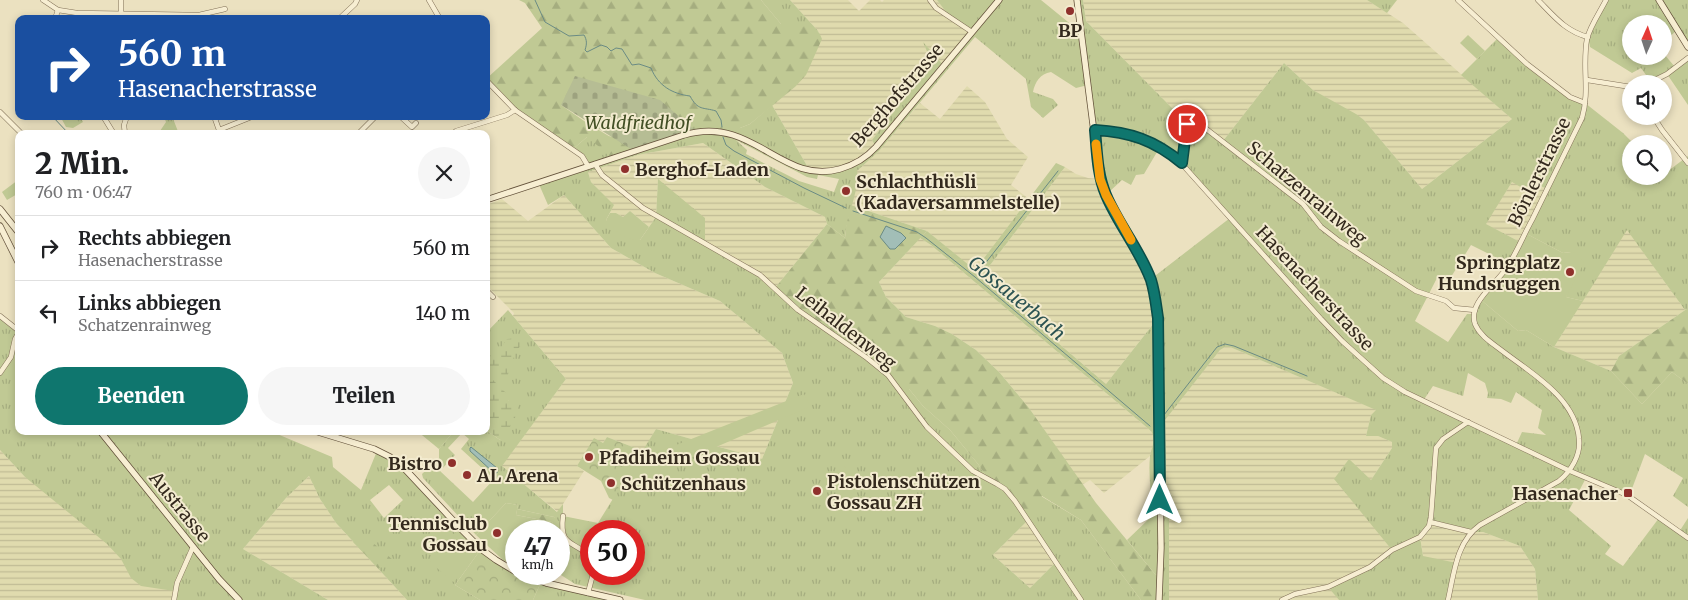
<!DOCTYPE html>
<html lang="de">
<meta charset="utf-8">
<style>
:root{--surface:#fff;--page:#f6f6f6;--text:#202124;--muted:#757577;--line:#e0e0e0;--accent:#0f766e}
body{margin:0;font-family:Merriweather,serif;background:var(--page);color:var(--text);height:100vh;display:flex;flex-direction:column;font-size:19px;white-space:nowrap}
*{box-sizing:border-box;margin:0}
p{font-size:16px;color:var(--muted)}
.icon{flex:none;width:28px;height:28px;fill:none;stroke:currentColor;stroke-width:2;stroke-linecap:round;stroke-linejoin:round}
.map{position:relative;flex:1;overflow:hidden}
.side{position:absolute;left:15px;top:130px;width:475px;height:305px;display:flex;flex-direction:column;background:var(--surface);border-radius:10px;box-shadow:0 2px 8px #0003}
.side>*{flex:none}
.guide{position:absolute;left:15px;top:15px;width:475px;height:105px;border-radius:10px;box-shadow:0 2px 8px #0003;background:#1a4fa0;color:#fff;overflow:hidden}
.needle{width:32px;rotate:3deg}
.tools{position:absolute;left:1622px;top:15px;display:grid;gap:10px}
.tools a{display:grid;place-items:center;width:50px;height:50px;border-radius:50%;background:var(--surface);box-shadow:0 2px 8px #0003;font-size:25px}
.speed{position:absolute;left:505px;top:520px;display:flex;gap:10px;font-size:25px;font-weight:700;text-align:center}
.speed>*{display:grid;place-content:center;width:65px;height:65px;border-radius:50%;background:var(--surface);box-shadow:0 2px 8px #0003;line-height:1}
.speed small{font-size:12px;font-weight:400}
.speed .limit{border:8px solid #d22;background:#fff;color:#111}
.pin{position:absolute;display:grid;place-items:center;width:42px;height:42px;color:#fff;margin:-21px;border:2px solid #fff;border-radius:50%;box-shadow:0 1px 5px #0007}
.me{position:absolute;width:55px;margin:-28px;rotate:0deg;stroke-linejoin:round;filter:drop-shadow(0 0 4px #0008)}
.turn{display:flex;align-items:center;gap:18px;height:105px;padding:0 20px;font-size:22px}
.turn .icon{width:65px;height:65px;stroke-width:2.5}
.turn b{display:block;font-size:35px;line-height:42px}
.round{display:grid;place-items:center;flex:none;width:52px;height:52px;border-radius:26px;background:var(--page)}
.summary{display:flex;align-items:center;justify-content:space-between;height:85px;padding:0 20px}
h1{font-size:30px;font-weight:800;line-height:38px}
.button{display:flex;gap:10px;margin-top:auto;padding:10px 20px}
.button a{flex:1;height:58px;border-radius:30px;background:var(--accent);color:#fff;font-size:20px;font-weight:800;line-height:58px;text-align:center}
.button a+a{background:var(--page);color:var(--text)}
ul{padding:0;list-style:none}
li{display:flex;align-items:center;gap:15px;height:65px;padding:0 20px;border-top:1px solid var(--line)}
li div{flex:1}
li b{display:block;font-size:19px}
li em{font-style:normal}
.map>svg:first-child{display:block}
.farmland{fill:url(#farmland-rules)}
.grass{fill:url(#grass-tufts);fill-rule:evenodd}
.forest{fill:url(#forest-firs)}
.wetland{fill:url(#wetland-marsh)}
.cemetery{fill:url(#cemetery-stones)}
.park{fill:url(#park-crowns)}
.garden{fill:#c0c994}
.water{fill:#a2beb7;stroke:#6a8b84}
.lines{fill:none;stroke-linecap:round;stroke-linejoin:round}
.stream{stroke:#6a8b84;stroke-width:1}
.street-casing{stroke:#837259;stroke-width:5.5}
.secondary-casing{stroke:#65533c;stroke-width:7}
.street{stroke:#f7eed2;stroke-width:4.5}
.secondary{stroke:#f7eed2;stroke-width:5.5}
.route-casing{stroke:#0a4d48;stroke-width:12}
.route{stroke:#0f766e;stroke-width:9}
.slow{stroke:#f59e0b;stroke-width:9}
.poi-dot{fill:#8f302c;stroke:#f3ebcf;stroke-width:2}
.labels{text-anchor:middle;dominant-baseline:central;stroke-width:4;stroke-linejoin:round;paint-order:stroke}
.poi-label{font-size:18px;font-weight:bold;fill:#33291d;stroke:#f3ebcf;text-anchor:start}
.street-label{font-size:18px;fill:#33291d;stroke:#f3ebcf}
.park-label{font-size:18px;font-style:italic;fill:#424f24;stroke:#f3ebcf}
.water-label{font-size:19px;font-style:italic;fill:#2c5352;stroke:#f3ebcf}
</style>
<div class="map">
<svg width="1688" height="600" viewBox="0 0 1688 600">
<defs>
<pattern id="farmland-rules" width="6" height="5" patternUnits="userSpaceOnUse" patternTransform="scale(1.25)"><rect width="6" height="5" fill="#e0dbae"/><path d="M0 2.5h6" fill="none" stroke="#c1bc95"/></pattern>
<pattern id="grass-tufts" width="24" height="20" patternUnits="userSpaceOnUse" patternTransform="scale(1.25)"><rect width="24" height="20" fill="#c0c994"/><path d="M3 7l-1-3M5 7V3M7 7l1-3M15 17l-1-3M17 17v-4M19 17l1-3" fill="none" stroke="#a5ad7f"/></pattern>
<pattern id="forest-firs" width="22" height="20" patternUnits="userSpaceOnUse" patternTransform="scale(1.25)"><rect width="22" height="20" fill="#c0c994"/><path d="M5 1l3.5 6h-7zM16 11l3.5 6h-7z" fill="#a5ad7f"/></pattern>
<pattern id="wetland-marsh" width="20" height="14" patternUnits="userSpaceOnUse" patternTransform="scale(1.25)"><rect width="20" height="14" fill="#c0c994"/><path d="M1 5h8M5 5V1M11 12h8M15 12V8" fill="none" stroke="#a5ad7f"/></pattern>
<pattern id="cemetery-stones" width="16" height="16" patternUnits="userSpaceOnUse" patternTransform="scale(1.25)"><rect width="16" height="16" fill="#b6bd94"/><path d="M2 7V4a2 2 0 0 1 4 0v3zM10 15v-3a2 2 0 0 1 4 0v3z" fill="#9da27f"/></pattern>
<pattern id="park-crowns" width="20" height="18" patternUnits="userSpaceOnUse" patternTransform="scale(1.25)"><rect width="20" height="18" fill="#c0c994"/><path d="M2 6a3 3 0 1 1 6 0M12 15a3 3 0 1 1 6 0" fill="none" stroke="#a5ad7f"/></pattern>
</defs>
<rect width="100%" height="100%" fill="#ebe1c0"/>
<g class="farmland">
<polygon points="790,0 848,0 859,11 870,0 880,0 882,2 884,0 937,0 949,16 972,32 944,67 924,44 931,60 872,140 876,147 848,166 810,171 772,105 795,87 819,32"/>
<polygon points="1083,0 1367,0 1403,23 1512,119 1422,189 1364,120 1313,90 1284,63 1223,141 1172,108 1086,21"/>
<polygon points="967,86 985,102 1007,139 1028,157 1011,185 1029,199 975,271 927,231 851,205 855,187 857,171 879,151 920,103 940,119"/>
<polygon points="703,143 765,187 825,217 827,224 775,288 705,244 658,180 656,217 649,227 630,211 623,217 616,213 610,213 613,205 591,182 588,172 637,155"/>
<polygon points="1065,167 1076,174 1088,178 1100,179 1151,279 1158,318 1106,384 981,277"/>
<polygon points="1512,182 1532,182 1547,189 1520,242 1485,224"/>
<polygon points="564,195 611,248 655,273 720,301 782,353 793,383 762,459 656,429 643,451 607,437 603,443 577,466 584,471 558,512 501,466 566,379 513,316 514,313 486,285 486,205 502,199 528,221"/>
<polygon points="1627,229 1685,310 1619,356 1611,371 1554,347"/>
<polygon points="920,238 931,245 1151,431 1154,435 1154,444 1150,456 1104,493 1090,480 1082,485 1029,408 1000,373 976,350 952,334 935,326 906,317 886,297 879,282"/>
<polygon points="1225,347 1230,347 1377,410 1371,415 1366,436 1378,436 1392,442 1392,448 1371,480 1392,550 1370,567 1329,587 1339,600 1169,600 1169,498 1172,495 1166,487 1165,419 1220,350"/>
<polygon points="0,450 25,477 193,547 174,600 0,600"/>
<polygon points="309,476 320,499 336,523 407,600 328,600 243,549 286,498"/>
<polygon points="1028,520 1056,562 1030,588 993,555"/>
<polygon points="1430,522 1471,532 1483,532 1520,546 1535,569 1538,600 1448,600 1423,556 1420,537"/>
</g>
<g class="grass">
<path d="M761 0H790L819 32C807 23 796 24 781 24Z"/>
<path d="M937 0H1041L1073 26 1080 25 1077 0H1083L1086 21 1172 108 1190 120 1196 121 1223 141 1284 63 1313 90 1356 114 1364 120 1422 189 1512 119 1461 75 1498 38 1560 89 1585 103 1623 133 1634 144H1631V176H1664V174L1688 156V308L1685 310 1627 230 1583 301 1566 297 1571 252 1563 253 1525 233 1547 189 1532 182 1524 189 1512 182 1486 224 1520 242 1509 264 1471 245 1451 277 1437 278 1415 321 1448 342 1467 314H1474L1481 300 1518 331 1526 330 1554 347 1611 371 1642 404 1672 372 1688 384V507L1673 496 1683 478 1645 454 1630 494 1586 478 1569 510 1611 546 1605 554 1623 566 1659 518 1679 532 1688 518V600H1538L1535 569 1520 546 1483 532H1471L1430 522 1420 537 1423 556 1457 563 1448 600H1339L1328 587 1358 574 1392 550 1334 479 1349 459 1371 480 1392 448V442L1378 436H1366L1371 415 1376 410 1230 347H1225L1220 350 1165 420 1166 487 1172 496 1169 498V600H1159L1161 577 1155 574 1127 540 1152 516C1152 498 1148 474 1150 457 1151 447 1157 441 1151 431L931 245 920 238 927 231 975 270 1056 163 1065 167 981 277 1106 384 1158 318 1151 279 1230 218 1191 173 1160 147 1144 174 1136 175 1131 185 1122 180 1109 192 1102 170 1100 135 1108 132 1095 130 1088 85 1076 88 1051 72C1040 74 1035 82 1033 92L1053 99 1058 105 1043 118 1031 107 1026 79 975 37 879 151 857 171C860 188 846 219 845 238L827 224 825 217 765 187 703 143 637 155 588 172 591 182 614 205 606 220 640 240 656 217 658 179 705 218V244L741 263 909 389 923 406 950 430 978 464 988 479 1041 496 1081 520 1141 600H645L575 584 561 575 548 578 533 574H559V536L562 533 554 517 517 509 518 505 506 503 476 535 423 478 422 474 439 458V449L454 431 486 430 500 440 509 401 487 375 486 377V333L508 310 566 379 502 466 557 512 563 504V516L598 523 656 429 762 459 793 383 782 353 720 301 655 273 611 248 564 195 548 205 538 182 588 166 586 160 573 149 587 137 684 135 740 128 750 124 772 105 810 171 841 169 876 147 872 140 931 61 923 42 944 66 972 32 949 16ZM736 140 807 177 817 179 818 175 839 179 834 192 799 181 746 154 747 150ZM1468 373 1485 383 1488 393 1487 398 1501 399 1511 403 1516 392 1542 410 1538 428 1546 435 1522 432 1516 445 1423 401 1433 386 1463 396ZM462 433 469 439 461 449 494 479 473 502 440 471 455 455 448 448ZM1028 520 1056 562 1030 588 993 555ZM591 531H634V574H591Z"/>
<polygon points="1367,0 1397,0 1387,13"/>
<polygon points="1606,0 1688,0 1688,47 1677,30 1664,42 1664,24 1631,24 1631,56 1664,56 1664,54 1675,67 1688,58 1688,105 1667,74 1651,82 1641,68 1632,73 1590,47 1588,37"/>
<polygon points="60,116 80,116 83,122 73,128 66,127"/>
<polygon points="167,116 172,116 179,134 158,134 166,122 164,117"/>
<path d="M0 316 19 331V431H270L332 457 333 467 361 490 377 451 390 457 481 549 455 585 480 600H407L336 523 320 499 309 476 286 498 243 549 328 600H174V591L141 586 131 578 121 559 107 544 25 477 0 450ZM389 485 403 500 384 518 370 500Z"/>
<polygon points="541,582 620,600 533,600"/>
</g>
<g class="forest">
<path d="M519 0H761L781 24C797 24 816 20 822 39L806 75 795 87 750 124 740 128 734 135 697 132 561 105 587 123 634 151 613 158 587 137 573 149 515 110 486 79 542 28 525 3Z"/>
<path d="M851 205 927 231 879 282 886 297 906 317 935 326 952 334 976 350 1000 373 1029 408 1096 503 1155 574 1161 577 1159 600H1141L1081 520 1042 496C1039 509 1041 514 1028 520L1005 489 988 479 978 464 950 430 923 406 909 389 901 392 888 375 802 313 775 288 827 224 845 238 846 227Z"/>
<polygon points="1688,308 1688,384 1672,372 1642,404 1611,371 1619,356"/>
<polygon points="517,509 554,517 562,524 562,533 559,536 559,531 556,531 552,522 516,515"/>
<polygon points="366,537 393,560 385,567 378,568 353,542"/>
</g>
<g class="wetland">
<polygon points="515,338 525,341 516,351 505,383 489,365 507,339"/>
<path d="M487 374 506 393 509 401H517C520 416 509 429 500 440L486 430Z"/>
</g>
<polygon class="cemetery" points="575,76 660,100 697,132 634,151 561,105"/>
<g class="park">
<polygon points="607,437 643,451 613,500 609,498 601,481 577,466 594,438 603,443"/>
<polygon points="481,549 504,565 541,582 533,600 480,600 455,585"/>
</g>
<g class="garden">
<polygon points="1468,35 1485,51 1477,59 1460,43"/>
<polygon points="18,180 19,193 7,200 2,192"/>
<path d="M630 211 649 227 640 240C624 240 616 231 606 220L610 213H616L623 217Z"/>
<polygon points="1525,233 1563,253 1571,252 1577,253 1584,263 1566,297 1583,301 1554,347 1526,330 1518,331 1481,300 1504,272"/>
<polygon points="804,394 811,406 619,489 614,478 619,476 616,469"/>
<polygon points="417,431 454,431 439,449"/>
<polygon points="843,465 846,468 823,492 817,486 829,474 832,477"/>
<polygon points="506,503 518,505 516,515 552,522 556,531 516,531 516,566 503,560 476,535"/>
<polygon points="458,530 476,548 477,551 455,581 453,582 430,562"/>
</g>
<g class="water">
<polygon points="886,226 901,233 906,238 895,249 890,249 880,237"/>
<polygon points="471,447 497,468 497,473 493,472 470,451 470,448"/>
</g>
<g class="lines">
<g class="stream">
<path d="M535 0 545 22 569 36 584 35C587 40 587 44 585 50L587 52 601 45 607 47 611 51 616 48 622 49 632 65 639 64 651 68C658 86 673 94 690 96 698 111 703 107 716 111L721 120 722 127"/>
<polyline points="52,116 69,134"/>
<polyline points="723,137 726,145 734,151 804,188 846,208"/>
<polyline points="853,211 917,232 926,238 975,277 1150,426"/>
<polyline points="980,270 1058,171"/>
<polyline points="1164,415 1217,347 1225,344 1234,346 1307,376"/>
</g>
<defs>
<g id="street">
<polyline points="43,0 58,10 77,13 199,15 225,9"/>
<polyline points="429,0 440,19"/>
<polyline points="930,0 936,8 972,32"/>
<polyline points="1458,0 1527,64 1570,97 1585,103"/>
<path d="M1538 0C1554 16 1565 31 1588 37"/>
<polyline points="121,14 121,0"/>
<polyline points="55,19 58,10"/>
<polyline points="339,19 355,4 357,0"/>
<polyline points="486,80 515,110 582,156 588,166"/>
<polyline points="1587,80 1631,87"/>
<polyline points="1647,84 1667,74 1688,58"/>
<polyline points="0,112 22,134"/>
<polyline points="103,116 114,134"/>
<polyline points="214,116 219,130 254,116"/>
<polyline points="400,116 412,127 416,123"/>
<polyline points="1653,116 1662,130 1688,163"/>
<path d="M1095 130C1128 132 1155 141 1181 163L1321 319 1342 341 1383 378 1405 392 1570 471 1627 495 1688 538"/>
<polyline points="125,134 124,125 127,116"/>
<polyline points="358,134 376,116"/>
<polyline points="453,134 456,131 507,115 515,110"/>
<polyline points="1181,163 1184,153 1187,124 1190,120 1196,121 1303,204 1321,227 1339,241 1416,291 1446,301 1454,308 1475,310"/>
<polyline points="595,164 602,175 643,208 760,275 798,310 867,358 888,375 927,427 973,471 997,484 1005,489 1015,501 1081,600"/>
<polyline points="486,290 493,297"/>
<polyline points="0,316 19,331"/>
<polyline points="0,373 11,357 15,339 19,332"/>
<path d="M563 516C559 549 574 539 591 558"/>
<polyline points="1430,522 1471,532"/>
<polyline points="588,593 593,574"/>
<polyline points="174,600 177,583 193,547"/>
<polyline points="1282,600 1295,594 1328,587 1370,567 1392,550 1420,537 1429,526 1431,517 1436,448 1443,439 1468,422"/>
<path d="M1448 600C1454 574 1456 542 1480 525L1559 481C1571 471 1581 455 1579 439 1576 398 1531 373 1501 350 1492 343 1480 336 1475 324 1468 303 1495 285 1505 270 1516 255 1523 236 1532 220 1549 186 1565 152 1582 118 1590 91 1582 66 1587 39 1590 26 1600 12 1606 0"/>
</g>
<g id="secondary">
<path d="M1077 0 1100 179C1112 215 1138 244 1151 280 1155 292 1156 305 1158 318L1161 548 1159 600"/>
<polyline points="1659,0 1688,47"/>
<path d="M486 200 684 135C701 130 717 130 733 135 771 147 797 181 840 169 854 165 866 158 876 147L999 0"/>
<polyline points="0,209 19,233"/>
<polyline points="0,226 19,264"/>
<polyline points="100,431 219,579 239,600"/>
<polyline points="315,431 374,449 390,457 404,468 461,529 481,549 496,560 516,572"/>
<polyline points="520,574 546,583 620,600"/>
</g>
</defs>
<use href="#street" class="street-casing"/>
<use href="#secondary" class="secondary-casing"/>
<use href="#street" class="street"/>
<use href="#secondary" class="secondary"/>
</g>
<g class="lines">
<defs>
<path id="route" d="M1160 500 1158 318C1156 305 1155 293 1151 280 1140 250 1118 224 1106 195 1097 174 1097 151 1095 130 1130 132 1154 140 1182 163L1187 124"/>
</defs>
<use href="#route" class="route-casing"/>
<use href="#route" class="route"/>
<polyline class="slow" points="1096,144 1100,179 1106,195 1131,240"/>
</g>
<g class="poi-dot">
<circle cx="1070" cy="11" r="5"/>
<circle cx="625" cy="169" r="5"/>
<circle cx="846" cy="191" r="5"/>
<circle cx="1570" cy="272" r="5"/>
<circle cx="589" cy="457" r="5"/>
<circle cx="452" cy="463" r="5"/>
<circle cx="467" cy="475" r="5"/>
<circle cx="611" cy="483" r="5"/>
<circle cx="817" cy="491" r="5"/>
<rect x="1623" y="488" width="10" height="10" rx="2.5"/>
<circle cx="497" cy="533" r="5"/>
</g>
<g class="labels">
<g class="poi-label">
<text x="1070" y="30" text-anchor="middle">BP</text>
<text x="635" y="169">Berghof-Laden</text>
<text x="856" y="181">Schlachthüsli<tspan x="856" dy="21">(Kadaversammelstelle)</tspan></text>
<text x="1560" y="262" text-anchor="end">Springplatz<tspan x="1560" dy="21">Hundsruggen</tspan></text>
<text x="599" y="457">Pfadiheim Gossau</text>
<text x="442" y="463" text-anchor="end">Bistro</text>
<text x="477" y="475">AL Arena</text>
<text x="827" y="481">Pistolenschützen<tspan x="827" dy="21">Gossau ZH</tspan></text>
<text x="621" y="483">Schützenhaus</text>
<text x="1618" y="493" text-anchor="end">Hasenacher</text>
<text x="487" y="523" text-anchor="end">Tennisclub<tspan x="487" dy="21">Gossau</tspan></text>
</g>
<g class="street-label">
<text transform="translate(897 95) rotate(-49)">Berghofstrasse</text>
<text transform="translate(1539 172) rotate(-64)">Bönlerstrasse</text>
<text transform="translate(1307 193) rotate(40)">Schatzenrainweg</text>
<text transform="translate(1315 288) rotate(47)">Hasenacherstrasse</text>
<text transform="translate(846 328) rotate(38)">Leihaldenweg</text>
<text transform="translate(180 507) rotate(51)">Austrasse</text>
</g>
<g class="park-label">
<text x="638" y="122">Waldfriedhof</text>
</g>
<g class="water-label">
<text transform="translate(1017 298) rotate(40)">Gossauerbach</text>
</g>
</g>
</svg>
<div class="tools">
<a><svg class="needle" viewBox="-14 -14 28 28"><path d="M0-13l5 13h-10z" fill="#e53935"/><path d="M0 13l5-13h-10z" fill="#757577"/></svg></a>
<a><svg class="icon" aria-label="sound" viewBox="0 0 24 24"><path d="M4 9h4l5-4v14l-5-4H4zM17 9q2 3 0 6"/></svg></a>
<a><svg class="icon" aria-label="search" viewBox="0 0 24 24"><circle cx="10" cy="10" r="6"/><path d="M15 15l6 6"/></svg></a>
</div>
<div class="speed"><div>47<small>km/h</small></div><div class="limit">50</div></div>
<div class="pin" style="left:1187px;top:124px;background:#d93025"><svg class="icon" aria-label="arrive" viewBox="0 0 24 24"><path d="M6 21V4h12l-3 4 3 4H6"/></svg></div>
<svg class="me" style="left:1160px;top:500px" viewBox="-20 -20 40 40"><path d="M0-17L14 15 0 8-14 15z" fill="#0f766e" stroke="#fff" stroke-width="4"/></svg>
<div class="guide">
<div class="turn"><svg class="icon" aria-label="right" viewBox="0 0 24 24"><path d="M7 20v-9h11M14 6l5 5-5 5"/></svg><div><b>560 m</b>Hasenacherstrasse</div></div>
</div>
<section class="side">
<div class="summary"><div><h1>2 Min.</h1><p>760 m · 06:47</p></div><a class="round"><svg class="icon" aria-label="close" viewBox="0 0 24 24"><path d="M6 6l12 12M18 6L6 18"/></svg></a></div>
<ul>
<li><svg class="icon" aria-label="right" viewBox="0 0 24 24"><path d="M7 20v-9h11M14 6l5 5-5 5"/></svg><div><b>Rechts abbiegen</b><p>Hasenacherstrasse</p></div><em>560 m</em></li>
<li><svg class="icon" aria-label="left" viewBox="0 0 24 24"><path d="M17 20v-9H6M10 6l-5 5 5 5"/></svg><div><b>Links abbiegen</b><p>Schatzenrainweg</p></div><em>140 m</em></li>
</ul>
<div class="button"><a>Beenden</a><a>Teilen</a></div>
</section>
</div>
